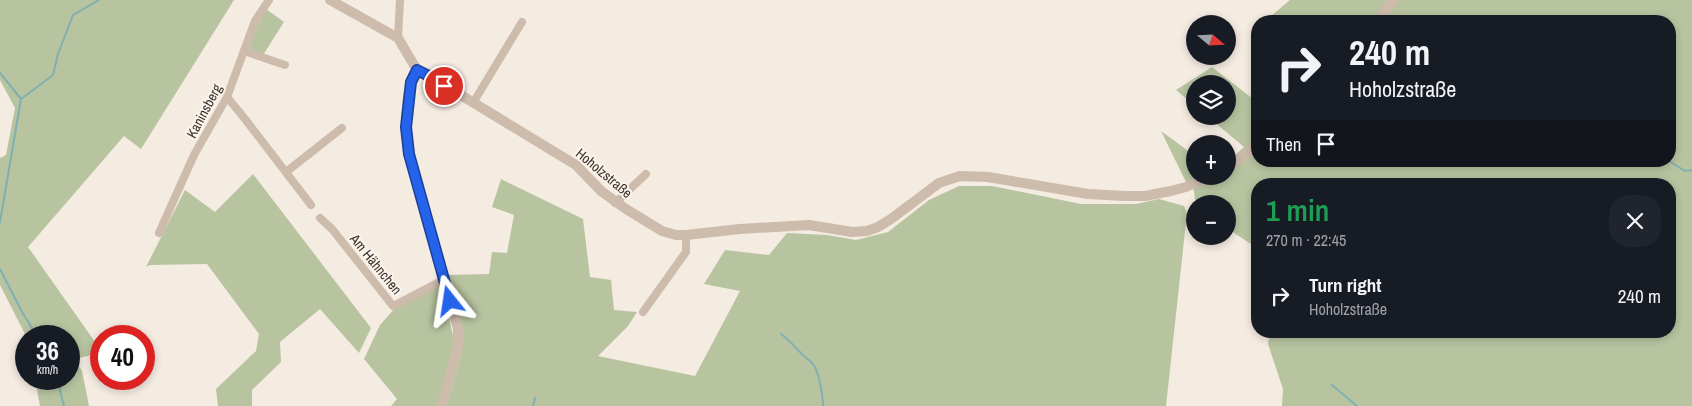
<!DOCTYPE html>
<meta charset="utf-8">
<style>
:root{--surface:#171b24;--page:#20242c;--text:#f1f3f6;--muted:#9ea1a6}
body{margin:0;font-family:"Archivo Narrow",sans-serif;background:var(--page);color:var(--text);height:100vh;display:flex;flex-direction:column;font-size:19px;white-space:nowrap}
*{box-sizing:border-box;margin:0}
p{font-size:16px;color:var(--muted)}
.icon{flex:none;width:28px;height:28px;fill:none;stroke:currentColor;stroke-width:2;stroke-linecap:round;stroke-linejoin:round}
.map{position:relative;flex:1;overflow:hidden}
.side{position:absolute;left:1251px;top:178px;width:425px;height:160px;display:flex;flex-direction:column;background:var(--surface);border-radius:20px;box-shadow:0 2px 8px #0003}
.side>*{flex:none}
.guide{position:absolute;left:1251px;top:15px;width:425px;height:152px;border-radius:20px;box-shadow:0 2px 8px #0003;background:#171b24;color:var(--text);overflow:hidden}
.needle{width:32px;rotate:109deg}
.fabs{position:absolute;left:1186px;top:15px;display:grid;gap:10px}
.fabs a{display:grid;place-items:center;width:50px;height:50px;border-radius:50%;background:var(--surface);box-shadow:0 2px 8px #0003;font-size:25px}
.speed{position:absolute;left:15px;top:325px;display:flex;gap:10px;font-size:25px;font-weight:700;text-align:center}
.speed>*{display:grid;place-content:center;width:65px;height:65px;border-radius:50%;background:var(--surface);box-shadow:0 2px 8px #0003;line-height:1}
.speed small{font-size:12px;font-weight:400}
.speed .limit{border:8px solid #d22;background:#fff;color:#111}
.pin{position:absolute;display:grid;place-items:center;width:42px;height:42px;color:#fff;margin:-21px;border:2px solid #fff;border-radius:50%;box-shadow:0 1px 5px #0007}
.me{position:absolute;width:55px;margin:-28px;rotate:345deg;stroke-linejoin:round;filter:drop-shadow(0 0 4px #0008)}
.turn{display:flex;align-items:center;gap:18px;height:105px;padding:0 15px;font-size:22px}
.turn .icon{width:65px;height:65px;stroke-width:2.5}
.turn b{display:block;font-size:35px;line-height:42px}
.then{display:flex;align-items:center;height:48px;padding:0 15px;background:#0003;gap:10px;font-size:19px}
.round{display:grid;place-items:center;flex:none;width:52px;height:52px;border-radius:20px;background:var(--page)}
.headline{display:flex;align-items:center;justify-content:space-between;height:85px;padding:0 15px}
h1{font-size:30px;font-weight:600;line-height:38px;color:#1e9e55}
ul{padding:0;list-style:none}
li{display:flex;align-items:center;gap:15px;height:65px;padding:0 15px}
li div{flex:1}
li b{display:block;font-size:19px}
li em{font-style:normal}
.map>svg:first-child{display:block}
.green{fill:#b8c4a0}
.lines{fill:none;stroke-linecap:round;stroke-linejoin:round}
.stream{stroke:#7fb0b2;stroke-width:2}
.minor{stroke:#cdbbac;stroke-width:8}
.tertiary{stroke:#cdbbac;stroke-width:10}
.route-casing{stroke:#184099;stroke-width:12}
.route{stroke:#2563eb;stroke-width:9}
.labels{text-anchor:middle;dominant-baseline:central;stroke-width:4;stroke-linejoin:round;paint-order:stroke}
.street-label{font-size:14px;fill:#3b302b;stroke:#fbf5ee}
</style>
<div class="map">
<svg width="1692" height="406" viewBox="0 0 1692 406">
<rect width="100%" height="100%" fill="#f4ebe1"/>
<g class="green">
<polygon points="0,0 234,0 141,149 124,136 28,247 95,342 101,341 101,349 88,356 69,360 69,336 26,336 0,285 0,158 6,155 15,108 0,80"/>
<polygon points="1290,0 1692,0 1692,406 1282,406 1283,389 1268,344 1270,331 1670,331 1670,184 1258,184 1257,248 1228,229 1228,204 1201,204 1201,199 1197,200 1197,204 1196,204 1192,181 1186,182 1161,131 1195,156 1195,176 1228,176 1228,159 1233,157 1244,147 1207,116 1228,116 1228,84 1195,84 1195,106 1176,90 1212,67 1257,102 1258,161 1670,161 1670,21 1265,21"/>
<polygon points="266,9 284,22 263,55 249,50 254,32"/>
<polygon points="253,174 371,328 359,353 320,309 280,342 281,362 252,390 252,406 218,406 216,389 256,351 259,334 207,264 150,265 146,267 185,190 215,212"/>
<polygon points="501,179 583,219 590,277 611,280 614,310 637,312 628,326 598,356 695,376 740,291 704,284 725,250 769,255 787,233 827,235 856,240 888,232 929,200 959,186 992,186 1081,204 1136,204 1159,199 1184,206 1187,213 1166,406 447,406 461,353 461,329 446,275 489,274 492,252 507,253 514,215 492,207"/>
<polygon points="437,286 442,287 454,340 452,353 437,406 391,406 397,399 364,359 380,325 395,308"/>
<polygon points="75,364 79,366 82,371 89,406 40,406 35,379 69,379 69,365"/>
</g>
<g class="lines">
<g class="stream">
<polyline points="0,73 21,99"/>
<polyline points="1669,161 1685,171 1692,170"/>
<polyline points="0,222 21,99 53,75 58,54 73,15 99,0"/>
<polyline points="0,269 22,312 37,336"/>
<path d="M781 334C790 340 793 346 801 353 804 357 810 360 813 364 819 372 823 396 823 406"/>
<polyline points="57,379 64,406"/>
<polyline points="1332,385 1357,406"/>
<polyline points="533,406 535,398"/>
</g>
<g class="minor">
<polyline points="398,38 400,0"/>
<polyline points="244,51 285,65"/>
<polyline points="227,97 245,119 311,205"/>
<polyline points="473,103 522,22"/>
<polyline points="286,172 342,128"/>
<polyline points="615,203 646,174"/>
<polyline points="320,218 332,229 393,306 445,279"/>
<polyline points="159,233 194,155 227,97 255,21 269,0"/>
<polyline points="643,312 686,252 686,235"/>
</g>
<g class="tertiary">
<polyline points="330,0 398,38 417,70 431,77 576,165 601,191 626,209 662,231 676,235 686,235 740,229 809,225 852,232 867,231 878,227 891,219 939,183 960,176 988,177 1088,194 1125,196 1145,196 1171,191 1186,187 1212,176"/>
<polyline points="1377,21 1394,0"/>
<path d="M417 70C403 94 406 127 409 154L458 329V345L442 406"/>
<polyline points="1228,167 1240,159 1258,145"/>
</g>
</g>
<g class="lines">
<defs>
<polyline id="route" points="444,86 431,77 417,70 411,82 406,127 409,154 450,301"/>
</defs>
<use href="#route" class="route-casing"/>
<use href="#route" class="route"/>
</g>
<g class="labels">
<g class="street-label">
<text transform="translate(204 111) rotate(-62)">Kaninsberg</text>
<text transform="translate(604 173) rotate(40)">Hoholzstraße</text>
<text transform="translate(376 264) rotate(51)">Am Hähnchen</text>
</g>
</g>
</svg>
<div class="fabs">
<a><svg class="needle" viewBox="-14 -14 28 28"><path d="M0-13l5 13h-10z" fill="#e53935"/><path d="M0 13l5-13h-10z" fill="#9ea1a6"/></svg></a>
<a><svg class="icon" aria-label="layers" viewBox="0 0 24 24"><path d="M12 4l9 5-9 5-9-5zM3 14l9 5 9-5"/></svg></a>
<a>+</a>
<a>−</a>
</div>
<div class="speed"><div>36<small>km/h</small></div><div class="limit">40</div></div>
<div class="pin" style="left:444px;top:86px;background:#d93025"><svg class="icon" aria-label="arrive" viewBox="0 0 24 24"><path d="M6 21V4h12l-3 4 3 4H6"/></svg></div>
<svg class="me" style="left:450px;top:301px" viewBox="-20 -20 40 40"><path d="M0-17L14 15 0 8-14 15z" fill="#2563eb" stroke="#fff" stroke-width="4"/></svg>
<div class="guide">
<div class="turn"><svg class="icon" aria-label="right" viewBox="0 0 24 24"><path d="M7 20v-9h11M14 6l5 5-5 5"/></svg><div><b>240 m</b>Hoholzstraße</div></div>
<div class="then">Then<svg class="icon" aria-label="arrive" viewBox="0 0 24 24"><path d="M6 21V4h12l-3 4 3 4H6"/></svg></div>
</div>
<section class="side">
<div class="headline"><div><h1>1 min</h1><p>270 m · 22:45</p></div><a class="round"><svg class="icon" aria-label="close" viewBox="0 0 24 24"><path d="M6 6l12 12M18 6L6 18"/></svg></a></div>
<ul>
<li><svg class="icon" aria-label="right" viewBox="0 0 24 24"><path d="M7 20v-9h11M14 6l5 5-5 5"/></svg><div><b>Turn right</b><p>Hoholzstraße</p></div><em>240 m</em></li>
</ul>
</section>
</div>
